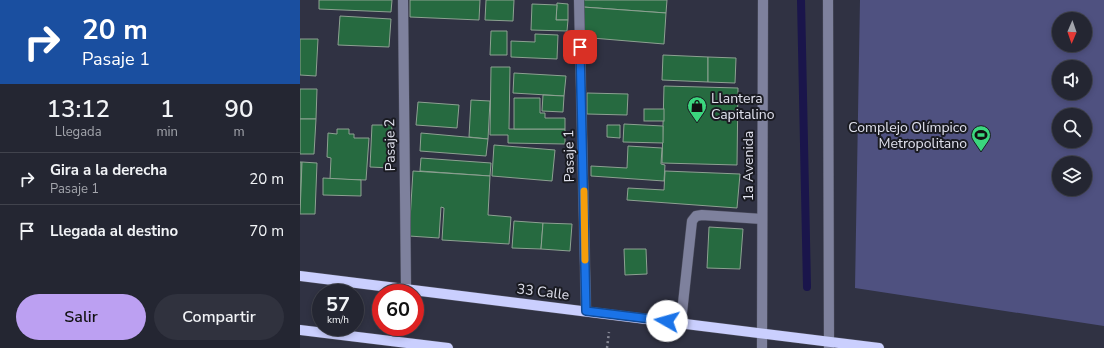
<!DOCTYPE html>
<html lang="es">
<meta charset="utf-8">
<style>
:root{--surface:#242632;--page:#30323e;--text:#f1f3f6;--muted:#a3a5ac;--line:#41434d;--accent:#bca0f2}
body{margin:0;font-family:"Nunito Sans",sans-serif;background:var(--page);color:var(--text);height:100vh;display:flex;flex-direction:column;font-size:15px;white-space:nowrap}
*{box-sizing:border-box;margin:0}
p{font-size:13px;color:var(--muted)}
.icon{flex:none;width:22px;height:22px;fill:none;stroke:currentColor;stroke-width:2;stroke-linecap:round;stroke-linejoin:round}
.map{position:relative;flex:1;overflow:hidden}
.panel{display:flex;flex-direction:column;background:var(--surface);width:300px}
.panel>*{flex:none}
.banner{background:#1a4fa0;color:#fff;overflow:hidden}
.needle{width:26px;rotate:182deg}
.buttons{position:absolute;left:752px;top:12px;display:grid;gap:8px}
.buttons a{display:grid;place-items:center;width:40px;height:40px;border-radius:50%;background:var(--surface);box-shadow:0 2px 6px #0003,0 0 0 1px var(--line);font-size:20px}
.speed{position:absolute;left:12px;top:284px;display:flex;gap:8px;font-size:20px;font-weight:700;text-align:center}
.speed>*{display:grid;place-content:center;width:52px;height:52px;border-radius:50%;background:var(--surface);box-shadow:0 2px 6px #0003,0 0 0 1px var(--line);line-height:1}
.speed small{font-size:10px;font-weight:400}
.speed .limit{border:6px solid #d22;background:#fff;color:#111}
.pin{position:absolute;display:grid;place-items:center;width:34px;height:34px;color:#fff;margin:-17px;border-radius:8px;box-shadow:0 2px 6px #0006}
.me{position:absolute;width:44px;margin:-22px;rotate:277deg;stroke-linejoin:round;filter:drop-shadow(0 0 3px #0008)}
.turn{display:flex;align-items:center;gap:14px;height:84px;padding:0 16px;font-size:18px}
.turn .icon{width:52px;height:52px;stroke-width:2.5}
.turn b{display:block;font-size:28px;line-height:34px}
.eta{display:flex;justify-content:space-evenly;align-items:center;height:68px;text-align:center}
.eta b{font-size:24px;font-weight:600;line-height:28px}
.cta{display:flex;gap:8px;margin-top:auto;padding:8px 16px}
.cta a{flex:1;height:46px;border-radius:24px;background:var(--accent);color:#111;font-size:16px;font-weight:600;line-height:46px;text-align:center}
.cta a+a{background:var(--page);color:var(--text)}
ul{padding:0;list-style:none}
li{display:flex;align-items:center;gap:12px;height:52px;padding:0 16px;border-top:1px solid var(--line)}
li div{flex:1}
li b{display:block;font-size:15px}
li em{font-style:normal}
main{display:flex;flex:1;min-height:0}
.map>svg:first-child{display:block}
.green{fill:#4f5180;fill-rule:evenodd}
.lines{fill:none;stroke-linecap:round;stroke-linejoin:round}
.stream{stroke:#1a154b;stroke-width:8}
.building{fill:#266a40;stroke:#8da192}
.minor-casing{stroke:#4c4e5e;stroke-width:11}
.major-casing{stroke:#4c4e5e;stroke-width:11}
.path{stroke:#868896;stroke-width:2.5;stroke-dasharray:2 3;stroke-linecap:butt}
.minor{stroke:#7e819d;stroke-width:10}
.major{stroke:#cacffe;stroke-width:10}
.route-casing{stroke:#114b97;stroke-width:10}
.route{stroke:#1a73e8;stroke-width:7}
.slow{stroke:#f59e0b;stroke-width:7}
.labels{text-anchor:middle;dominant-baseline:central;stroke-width:4;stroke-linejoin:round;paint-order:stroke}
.poi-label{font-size:14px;fill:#e0e1ed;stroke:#1a1b22;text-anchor:start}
.street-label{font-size:14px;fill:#e0e1ed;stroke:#1a1b22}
</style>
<main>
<section class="panel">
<div class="banner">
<div class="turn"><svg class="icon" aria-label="right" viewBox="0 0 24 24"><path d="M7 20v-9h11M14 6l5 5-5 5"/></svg><div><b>20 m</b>Pasaje 1</div></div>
</div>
<div class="eta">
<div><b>13:12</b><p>Llegada</p></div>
<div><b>1</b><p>min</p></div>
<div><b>90</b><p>m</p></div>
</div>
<ul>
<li><svg class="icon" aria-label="right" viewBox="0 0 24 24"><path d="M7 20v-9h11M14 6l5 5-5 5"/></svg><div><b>Gira a la derecha</b><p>Pasaje 1</p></div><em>20 m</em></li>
<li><svg class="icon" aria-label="arrive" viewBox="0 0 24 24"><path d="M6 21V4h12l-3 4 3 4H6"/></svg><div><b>Llegada al destino</b></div><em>70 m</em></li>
</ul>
<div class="cta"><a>Salir</a><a>Compartir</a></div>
</section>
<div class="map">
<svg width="804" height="348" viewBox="0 0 804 348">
<rect width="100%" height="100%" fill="#303243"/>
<path class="green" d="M560 0H804V326L555 288ZM759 19H785V45H759ZM759 67H785V93H759ZM759 115H785V141H759ZM759 163H785V189H759Z"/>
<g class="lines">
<polyline class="stream" points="501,0 507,287"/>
</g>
<g class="building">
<polygon points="19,0 92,0 91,12 19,9"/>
<polygon points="110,0 180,0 179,20 110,17"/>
<polygon points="186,0 214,0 213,21 185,20"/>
<polygon points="283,0 367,0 366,13 283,7"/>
<polygon points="257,3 268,4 268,20 256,20"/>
<polygon points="232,4 257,5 256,20 268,20 267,31 231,30"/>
<polygon points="283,7 366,13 364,44 280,37"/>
<polygon points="40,16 91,19 89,47 38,45"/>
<polygon points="191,31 207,31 207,55 190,55"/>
<polygon points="235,34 258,35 257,59 211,57 211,41 235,42"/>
<polygon points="0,39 18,39 16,76 0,75"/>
<polygon points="363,55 408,57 408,82 362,80"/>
<polygon points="408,57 436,58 435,83 408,82"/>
<polygon points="191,67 210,67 209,129 265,129 265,144 208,143 208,135 190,135"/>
<polygon points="214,73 266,76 264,96 213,93"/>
<polygon points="364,86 438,88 437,165 362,163"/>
<polygon points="0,89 17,89 16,119 0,119"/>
<polygon points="287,93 328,94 327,115 287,114"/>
<polygon points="243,95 264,96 263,112 242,111"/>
<polygon points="214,98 240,98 240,113 245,113 245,118 265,118 265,129 214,129"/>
<polygon points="171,100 190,101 188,139 169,137"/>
<polygon points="118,102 159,105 157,128 116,125"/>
<rect x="344" y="109" width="20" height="12"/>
<polygon points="0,119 16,119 14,154 0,154"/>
<polygon points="324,124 363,126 363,143 323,142"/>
<polygon points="72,125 92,125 91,168 70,167"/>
<polygon points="307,125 320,125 320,138 307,137"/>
<polygon points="37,129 49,129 49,134 54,134 54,138 69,138 66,180 30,179 31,158 27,157 28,133 37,134"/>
<polygon points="121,133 188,139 186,156 120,151"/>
<polygon points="194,145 255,150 252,181 192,176"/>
<polygon points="328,146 362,148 361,164 365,165 364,181 291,176 291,166 327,168"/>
<polygon points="121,158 191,163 190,176 120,171"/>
<polygon points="0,162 2,162 0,214"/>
<polygon points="2,162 17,163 15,214 0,214"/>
<polygon points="113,171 190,176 188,215 211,217 209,244 142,240 144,208 141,207 139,238 109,236"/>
<polygon points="365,171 440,174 437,208 327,200 328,188 364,190"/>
<polygon points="23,178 61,180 61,196 23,195"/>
<polygon points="214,221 243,223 241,249 212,248"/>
<polygon points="243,223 272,224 270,251 241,249"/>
<polygon points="409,227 443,229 440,269 407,268"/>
<polygon points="324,249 346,249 347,274 325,275"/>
</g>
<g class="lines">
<defs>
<g id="minor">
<polyline points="103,0 106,289"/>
<polyline points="279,0 286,311"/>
<polyline points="528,0 529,348"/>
<polyline points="381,322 392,221 396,216 402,215 462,219"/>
<polyline points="462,348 463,0"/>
</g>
<g id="major">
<polyline points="0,276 579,348"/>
<polyline points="0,330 148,348"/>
</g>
</defs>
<use href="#minor" class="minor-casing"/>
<use href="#major" class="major-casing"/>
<polyline class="path" points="307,348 309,332"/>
<use href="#minor" class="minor"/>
<use href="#major" class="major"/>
</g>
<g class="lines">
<defs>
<polyline id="route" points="280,47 286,311 367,321"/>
</defs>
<use href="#route" class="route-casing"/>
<use href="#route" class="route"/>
<polyline class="slow" points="284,191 285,260"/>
</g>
<defs>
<symbol id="shop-pin" viewBox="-11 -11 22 30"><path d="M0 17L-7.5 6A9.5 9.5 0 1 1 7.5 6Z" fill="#3bd77e" stroke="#1a1b22"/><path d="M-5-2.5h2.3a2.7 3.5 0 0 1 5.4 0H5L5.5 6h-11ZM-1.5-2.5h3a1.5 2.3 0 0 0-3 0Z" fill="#111"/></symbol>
<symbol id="stadium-pin" viewBox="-11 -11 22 30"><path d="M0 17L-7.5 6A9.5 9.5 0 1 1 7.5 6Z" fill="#3bd77e" stroke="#1a1b22"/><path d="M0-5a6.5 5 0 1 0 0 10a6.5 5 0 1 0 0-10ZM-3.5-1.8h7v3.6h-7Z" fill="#111"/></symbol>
</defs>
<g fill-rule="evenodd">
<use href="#shop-pin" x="386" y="95" width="22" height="30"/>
<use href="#stadium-pin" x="670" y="124" width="22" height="30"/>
</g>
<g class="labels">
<g class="poi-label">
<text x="411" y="98">Llantera<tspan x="411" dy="16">Capitalino</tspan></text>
<text x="667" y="127" text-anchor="end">Complejo Olímpico<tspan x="667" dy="16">Metropolitano</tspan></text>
</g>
<g class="street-label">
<text transform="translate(90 145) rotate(-91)">Pasaje 2</text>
<text transform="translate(269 156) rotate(-91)">Pasaje 1</text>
<text transform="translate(448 166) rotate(-90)">1a Avenida</text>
<text transform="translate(243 292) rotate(7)">33 Calle</text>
</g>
</g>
</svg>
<div class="buttons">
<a><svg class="needle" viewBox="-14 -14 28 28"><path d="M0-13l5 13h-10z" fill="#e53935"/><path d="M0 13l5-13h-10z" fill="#a3a5ac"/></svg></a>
<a><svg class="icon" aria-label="sound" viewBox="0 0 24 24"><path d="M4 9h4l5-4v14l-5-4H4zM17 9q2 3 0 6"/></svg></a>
<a><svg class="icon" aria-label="search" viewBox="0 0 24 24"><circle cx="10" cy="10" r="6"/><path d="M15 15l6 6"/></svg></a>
<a><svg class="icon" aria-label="layers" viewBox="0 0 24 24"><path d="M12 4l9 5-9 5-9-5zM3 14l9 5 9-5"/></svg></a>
</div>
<div class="speed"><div>57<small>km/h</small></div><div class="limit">60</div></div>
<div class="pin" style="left:280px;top:47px;background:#d93025"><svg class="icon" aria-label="arrive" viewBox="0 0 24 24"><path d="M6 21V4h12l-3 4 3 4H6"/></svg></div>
<svg class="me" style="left:367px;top:321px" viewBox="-20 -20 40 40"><circle r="19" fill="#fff"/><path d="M0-13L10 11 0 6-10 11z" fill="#1a73e8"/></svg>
</div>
</main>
